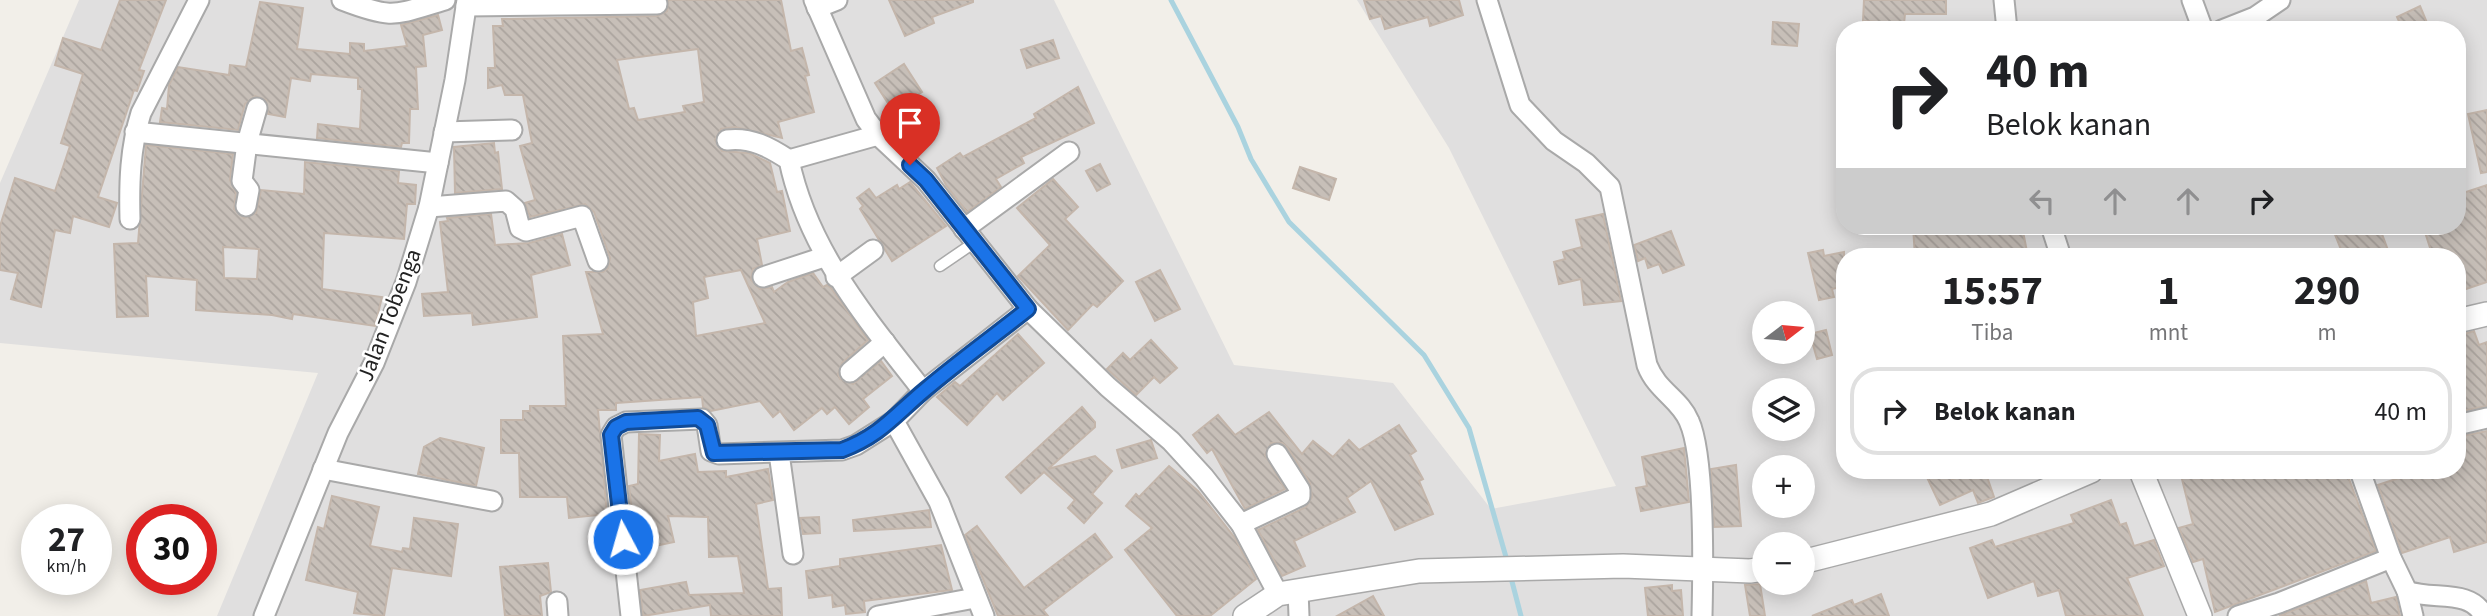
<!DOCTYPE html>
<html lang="id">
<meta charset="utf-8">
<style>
:root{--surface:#fff;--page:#f6f6f6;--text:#202124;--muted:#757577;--line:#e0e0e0}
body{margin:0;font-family:"Source Sans 3",sans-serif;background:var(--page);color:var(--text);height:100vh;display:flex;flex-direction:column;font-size:26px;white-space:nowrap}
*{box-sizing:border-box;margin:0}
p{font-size:23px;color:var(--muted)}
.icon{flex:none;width:38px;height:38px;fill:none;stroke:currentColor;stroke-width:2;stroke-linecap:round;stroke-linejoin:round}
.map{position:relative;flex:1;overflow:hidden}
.sheet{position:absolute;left:1836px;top:248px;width:630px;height:231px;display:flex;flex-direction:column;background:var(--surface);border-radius:28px;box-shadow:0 4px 18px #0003}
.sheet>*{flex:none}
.guide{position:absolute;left:1836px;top:21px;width:630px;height:214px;border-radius:28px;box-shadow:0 4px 18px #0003;background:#fff;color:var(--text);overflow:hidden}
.needle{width:46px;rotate:74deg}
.fabs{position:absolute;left:1752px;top:301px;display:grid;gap:14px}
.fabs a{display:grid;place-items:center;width:63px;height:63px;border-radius:50%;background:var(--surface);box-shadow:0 4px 18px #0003;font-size:35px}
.speed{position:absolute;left:21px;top:504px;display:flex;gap:14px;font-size:35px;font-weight:700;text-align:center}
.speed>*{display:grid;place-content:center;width:91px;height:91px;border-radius:50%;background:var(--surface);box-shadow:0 4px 18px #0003;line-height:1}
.speed small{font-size:18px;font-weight:400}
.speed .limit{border:10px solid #d22;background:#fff;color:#111}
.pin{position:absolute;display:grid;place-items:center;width:60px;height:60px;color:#fff;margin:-72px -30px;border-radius:50% 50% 50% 0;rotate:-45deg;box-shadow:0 0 7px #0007}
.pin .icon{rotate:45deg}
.me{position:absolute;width:77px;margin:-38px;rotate:354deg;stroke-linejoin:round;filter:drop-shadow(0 0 5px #0008)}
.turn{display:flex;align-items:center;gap:24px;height:147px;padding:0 35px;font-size:32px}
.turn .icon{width:91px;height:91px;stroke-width:2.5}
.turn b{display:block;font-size:49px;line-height:60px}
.lanes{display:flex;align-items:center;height:66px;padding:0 35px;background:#0003;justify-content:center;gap:35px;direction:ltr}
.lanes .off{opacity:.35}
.eta{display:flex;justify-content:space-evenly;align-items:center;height:119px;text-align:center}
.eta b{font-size:42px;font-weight:700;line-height:49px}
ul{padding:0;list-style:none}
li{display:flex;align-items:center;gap:21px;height:88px;margin:0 14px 10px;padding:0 21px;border:4px solid var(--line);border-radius:28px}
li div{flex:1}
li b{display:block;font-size:26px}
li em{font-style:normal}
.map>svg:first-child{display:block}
.residential{fill:#e0dfdf;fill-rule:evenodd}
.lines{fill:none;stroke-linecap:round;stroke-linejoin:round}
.stream{stroke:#aad3df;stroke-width:5}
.building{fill:url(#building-back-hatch);stroke:#c4b6ab;stroke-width:2;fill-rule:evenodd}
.service-casing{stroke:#a9a9a9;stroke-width:13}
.minor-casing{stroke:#a9a9a9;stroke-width:23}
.tertiary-casing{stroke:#a9a9a9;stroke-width:26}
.service{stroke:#fff;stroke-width:10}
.minor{stroke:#fff;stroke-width:19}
.tertiary{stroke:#fff;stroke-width:23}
.route-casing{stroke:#114b97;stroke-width:18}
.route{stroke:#1a73e8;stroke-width:12}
.labels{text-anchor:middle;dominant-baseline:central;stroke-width:5;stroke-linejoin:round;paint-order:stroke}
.street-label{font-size:23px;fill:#222;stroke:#fff}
</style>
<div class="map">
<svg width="2487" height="616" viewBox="0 0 2487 616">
<defs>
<pattern id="building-back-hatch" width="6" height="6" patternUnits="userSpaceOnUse" patternTransform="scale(1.75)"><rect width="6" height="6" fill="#c7bfb8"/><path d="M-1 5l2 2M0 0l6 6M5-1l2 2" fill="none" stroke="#aba49e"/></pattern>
</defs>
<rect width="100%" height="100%" fill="#f2efe9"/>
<path class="residential" d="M79 0H1054L1234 365 1393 383 1491 509 1616 486 1449 148 1357 0H2487V616H217L318 373 0 343V183ZM1844 30H2457V226H1844ZM1844 257H2457V471H1844ZM1764 313H1802V352H1764ZM1764 390H1802V429H1764ZM1764 467H1802V506H1764ZM1764 544H1802V583H1764Z"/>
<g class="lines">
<g class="stream">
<polyline points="1171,0 1238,127 1251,159 1289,222 1424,355 1469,428 1508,564"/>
<polyline points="1510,574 1521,616"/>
</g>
</g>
<g class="building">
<polygon points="120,0 166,0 139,70 144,71 137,91 134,90 98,197 117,203 109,227 73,216 70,233 55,230 41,307 11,299 18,273 0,270 0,226 15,178 55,191 70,146 61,143 83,74 55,65 63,38 101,50"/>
<path d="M668 0H781L791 51 802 48 809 75 805 76 814 112 778 122 782 138 735 127 721 129 715 140 722 151 749 153 770 163 777 192 782 191 790 231 757 239 762 265 753 269 751 280 760 289 772 287 774 292 788 282 813 273 823 287 827 285 831 288 868 340 842 363 838 374 840 379 853 384 881 361 892 376 863 399 869 407 849 424 835 407 827 414 822 408 794 430 780 411 773 417 760 401 711 411 703 407 702 397 616 403V410H598L607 514 569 518 567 497H520L519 453H501V420H523V411H530V406H566L563 336 603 334 586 272H603L608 268 610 258 594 212 585 204 530 217 525 203 535 200 520 146 532 143 523 95H505L502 85 488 88V68H495L493 26H503L502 19 657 16 667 11ZM698 49 704 102 683 106 685 112 638 120 634 108 629 109 617 60ZM741 270 765 323 696 336 693 302 708 298 704 277Z"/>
<polygon points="889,0 973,0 973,2 932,17 934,23 905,36"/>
<polygon points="1364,0 1459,0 1463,15 1430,26 1428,17 1385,29 1381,16 1370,19"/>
<polygon points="1864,0 1946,0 1946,14 1905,14 1904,24 1863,21"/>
<polygon points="260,2 303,8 297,49 350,54 350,43 364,44 364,51 407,46 401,25 438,15 442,30 423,35 426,66 416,67 418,109 410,109 409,143 402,143 401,147 317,138 318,124 360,129 362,89 358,89 358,78 311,74 310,81 291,78 285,117 268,114 266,100 255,96 245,104 238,130 160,122 162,108 167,109 169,85 178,67 229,75 230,65 246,67"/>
<polygon points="2420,6 2430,30 2403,30 2397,17"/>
<polygon points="1773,22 1799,24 1797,46 1772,44"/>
<polygon points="1053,40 1059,58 1027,68 1021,50"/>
<polygon points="904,64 922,92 893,111 875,83"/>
<polygon points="1078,87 1094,123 1021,157 1024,163 996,179 1001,187 967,212 946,185 937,168 960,153 963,157 1036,118 1034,114"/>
<polygon points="2487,110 2487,172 2481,173 2468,114"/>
<polygon points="494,143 495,153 498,152 502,189 455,193 454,147"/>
<path d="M146 145 233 154 230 180 236 193 234 209 244 218 256 213 261 190 304 194 305 162 399 171 398 183 416 185 415 204H407L404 239 324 233 322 289 382 297 375 326 293 314 292 319 272 315 196 310 197 280 146 276 148 316 117 317 114 244 138 243ZM223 247 259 249 257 279 224 278Z"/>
<polygon points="1100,164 1110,184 1097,191 1086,171"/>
<polygon points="1300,167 1336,179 1329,200 1293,188"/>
<polygon points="1053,179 1078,207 1065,219 1123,281 1097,307 1093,304 1068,330 1018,276 1050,245 1017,208"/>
<polygon points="910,182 946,226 892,261 860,209 863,206 857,198 869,189 876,198 897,185 899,189"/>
<polygon points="2487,185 2487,282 2457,292 2457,257 2433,257 2423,226 2457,226 2457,195"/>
<polygon points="491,214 495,245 529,243 562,234 570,265 531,275 537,317 473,325 472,313 424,316 422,294 448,292 440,222 448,221 447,218"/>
<polygon points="1603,214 1621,301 1584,305 1581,279 1559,284 1554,262 1565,259 1563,252 1582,247 1576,220"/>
<polygon points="1913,226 2022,226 2028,257 1915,257"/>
<polygon points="2350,226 2379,226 2389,253 2378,257 2344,257 2334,232"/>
<polygon points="1671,231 1684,265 1663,273 1659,264 1648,268 1645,258 1638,261 1634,245"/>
<polygon points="1823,250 1824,256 1844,252 1844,286 1832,289 1834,297 1819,300 1808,253"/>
<polygon points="1160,270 1180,309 1155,321 1136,282"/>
<polygon points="1826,330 1832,355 1817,359 1810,334"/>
<polygon points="2474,331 2479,345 2487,342 2487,406 2457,412 2457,336"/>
<polygon points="1018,334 1044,363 1003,400 997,393 967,425 937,397 955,382 960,386"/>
<polygon points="1151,340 1177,368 1160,383 1154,377 1136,395 1107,369 1123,353 1130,360"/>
<polygon points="1082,407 1095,422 1095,427 1048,469 1095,456 1112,471 1092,494 1102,503 1084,523 1068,508 1075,500 1044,472 1021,493 1006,477"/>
<polygon points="1269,412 1302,454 1313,441 1333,457 1349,440 1359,450 1399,425 1416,451 1410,455 1423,479 1419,481 1433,514 1395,530 1371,481 1347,498 1355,512 1294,541 1305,566 1282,576 1258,530 1306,507 1312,497 1310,483 1287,447 1282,443 1271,443 1265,455 1285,489 1245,509 1212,449 1207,453 1193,435 1218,415 1235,435"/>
<polygon points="2487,431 2487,542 2454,552 2450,537 2402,553 2378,485 2402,477 2400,471 2457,471 2457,437"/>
<polygon points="639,434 660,435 659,461 695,454 698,472 726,471 726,477 768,469 773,500 756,504 768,589 781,588 782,616 711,616 710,605 643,616 640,590 686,582 689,595 744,593 738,556 709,557 708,517 668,516 674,542 636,550 629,486 638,484"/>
<polygon points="440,438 484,448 476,486 418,474 424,447"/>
<polygon points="1151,440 1157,458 1122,468 1117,450"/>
<polygon points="1684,448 1689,502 1641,511 1636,488 1647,486 1642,457"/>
<polygon points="1736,465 1741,526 1714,527 1711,469"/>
<polygon points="1169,466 1198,491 1235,538 1256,579 1210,616 1177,616 1125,550 1152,528 1126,506 1136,494 1139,497"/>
<polygon points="1924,471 1948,471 1952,479 1985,471 1994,497 1978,503 1973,490 1940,505"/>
<polygon points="2180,471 2346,471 2376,551 2215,612 2203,559 2193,562 2179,528 2193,524"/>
<polygon points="332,496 379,507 370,546 402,552 403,548 410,549 414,518 458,524 451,576 392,568 384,616 354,613 358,592 306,580 318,527 324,529"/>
<polygon points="2111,500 2120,525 2126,523 2134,546 2154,540 2164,566 2127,578 2143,616 2066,616 2059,590 2038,596 2034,581 1988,598 1970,548 1992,540 1995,547 2074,523 2071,515"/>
<polygon points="929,510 931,527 854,531 853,520"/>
<polygon points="819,517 820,533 803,534 800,518"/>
<polygon points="977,526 1024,588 1095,534 1112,557 1043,610 1048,616 998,616 965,535"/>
<polygon points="941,545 952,590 864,601 865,612 846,614 845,605 833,607 832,595 809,598 806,571 840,566 840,559"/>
<polygon points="548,563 551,592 540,596 542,616 505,616 500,567"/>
<polygon points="2366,581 2371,603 2396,597 2400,616 2279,616"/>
<polygon points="1760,584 1765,616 1750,616 1745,585"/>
<polygon points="1672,585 1672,591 1681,590 1683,616 1648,616 1645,588"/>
<polygon points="1881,594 1889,616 1812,616 1852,600 1854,605"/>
<polygon points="1373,596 1384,616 1337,616"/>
</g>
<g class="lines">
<defs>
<polyline id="service" points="940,266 975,242"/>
<g id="minor">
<path d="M342 0C394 20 394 15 445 0"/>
<polyline points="814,0 866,119 878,135 926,180 1028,309"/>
<path d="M1487 0 1520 105 1554 141 1586 163 1610 187 1647 365C1657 391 1680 399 1689 421 1705 456 1703 574 1702 616"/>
<polyline points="2004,0 2007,30"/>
<polyline points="2192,0 2203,30"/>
<polyline points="466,6 657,4"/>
<polyline points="817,8 837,0"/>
<polyline points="2222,30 2255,17 2280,0"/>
<polyline points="135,132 438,163"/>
<polyline points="444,132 512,130"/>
<path d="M727 140C751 137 769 147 789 160 808 251 867 319 923 391"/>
<polyline points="789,160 878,135"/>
<polyline points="246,206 249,190 242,181 247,143 257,108"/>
<polyline points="429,207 506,201 515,209 520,228 526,231 582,216 598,261"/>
<path d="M130 219C129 183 130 148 141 113L199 0"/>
<polyline points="2051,226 2061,257"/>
<polyline points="964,229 1069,152"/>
<polyline points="763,277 824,257"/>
<polyline points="836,277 873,250"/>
<polyline points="850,372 885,342"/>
<polyline points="2457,425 2487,418"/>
<polyline points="779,453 793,554"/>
<polyline points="323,469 492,501"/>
<path d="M2360 471 2391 558 2407 591C2433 601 2470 588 2484 616"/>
<polyline points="1241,524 1300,496 1300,490 1277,454"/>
<polyline points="1298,590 1299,616"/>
<polyline points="2407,591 2413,616"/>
<polyline points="557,602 558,616"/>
<polyline points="264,616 338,433 374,363 406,282 429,207 455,80 467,0"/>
<polyline points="631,616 611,435 616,427 626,422 702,419 707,425 711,451 719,454 842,450 856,445 894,421"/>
<polyline points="878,616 975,598"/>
<polyline points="984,616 939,502 894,421 923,391 1028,309 1108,387 1171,441 1204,477 1241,524 1278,594"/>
<polyline points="2238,616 2279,603 2391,558"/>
</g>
<g id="tertiary">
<polyline points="2457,321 2487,314"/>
<polyline points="2141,471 2200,616"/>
<polyline points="1802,562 1991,514 2091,471"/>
<polyline points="1245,616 1278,594 1419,571 1623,566 1750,571 1764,569"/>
</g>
</defs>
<use href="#service" class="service-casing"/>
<use href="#minor" class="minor-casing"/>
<use href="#tertiary" class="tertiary-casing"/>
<use href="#service" class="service"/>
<use href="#minor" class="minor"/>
<use href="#tertiary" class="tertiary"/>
</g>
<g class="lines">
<defs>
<path id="route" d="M623 539 611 435 616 427 626 422 698 418 707 425 714 453 842 450C880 436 895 415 925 390 958 362 994 336 1028 309L926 180 910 165"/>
</defs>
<use href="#route" class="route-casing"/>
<use href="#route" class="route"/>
</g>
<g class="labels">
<g class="street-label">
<text transform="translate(389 315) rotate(-69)">Jalan Tobenga</text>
</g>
</g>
</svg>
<div class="fabs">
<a><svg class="needle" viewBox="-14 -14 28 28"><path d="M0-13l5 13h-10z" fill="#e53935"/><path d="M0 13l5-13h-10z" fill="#757577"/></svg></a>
<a><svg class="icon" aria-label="layers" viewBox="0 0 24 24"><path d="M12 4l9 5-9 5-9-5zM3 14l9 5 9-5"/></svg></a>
<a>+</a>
<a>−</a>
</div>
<div class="speed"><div>27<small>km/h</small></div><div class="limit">30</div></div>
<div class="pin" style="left:910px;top:165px;background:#d93025"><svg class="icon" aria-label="arrive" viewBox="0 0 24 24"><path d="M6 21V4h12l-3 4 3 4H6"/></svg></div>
<svg class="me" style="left:623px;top:539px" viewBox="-20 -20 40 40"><circle r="17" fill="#1a73e8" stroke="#fff" stroke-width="3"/><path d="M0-11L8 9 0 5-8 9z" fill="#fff"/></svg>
<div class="guide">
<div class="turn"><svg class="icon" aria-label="right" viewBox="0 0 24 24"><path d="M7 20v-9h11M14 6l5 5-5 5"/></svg><div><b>40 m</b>Belok kanan</div></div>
<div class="lanes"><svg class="icon off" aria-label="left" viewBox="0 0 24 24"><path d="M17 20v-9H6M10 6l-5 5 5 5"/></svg><svg class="icon off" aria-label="ahead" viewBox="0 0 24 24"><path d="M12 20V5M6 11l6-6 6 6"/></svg><svg class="icon off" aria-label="ahead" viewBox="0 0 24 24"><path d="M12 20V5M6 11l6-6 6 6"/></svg><svg class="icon" aria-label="right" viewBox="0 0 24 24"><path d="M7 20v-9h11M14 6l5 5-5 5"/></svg></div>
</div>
<section class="sheet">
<div class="eta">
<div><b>15:57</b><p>Tiba</p></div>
<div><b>1</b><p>mnt</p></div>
<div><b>290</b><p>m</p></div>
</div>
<ul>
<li><svg class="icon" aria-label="right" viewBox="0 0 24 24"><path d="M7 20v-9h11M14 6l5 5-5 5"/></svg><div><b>Belok kanan</b></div><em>40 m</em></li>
</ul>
</section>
</div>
